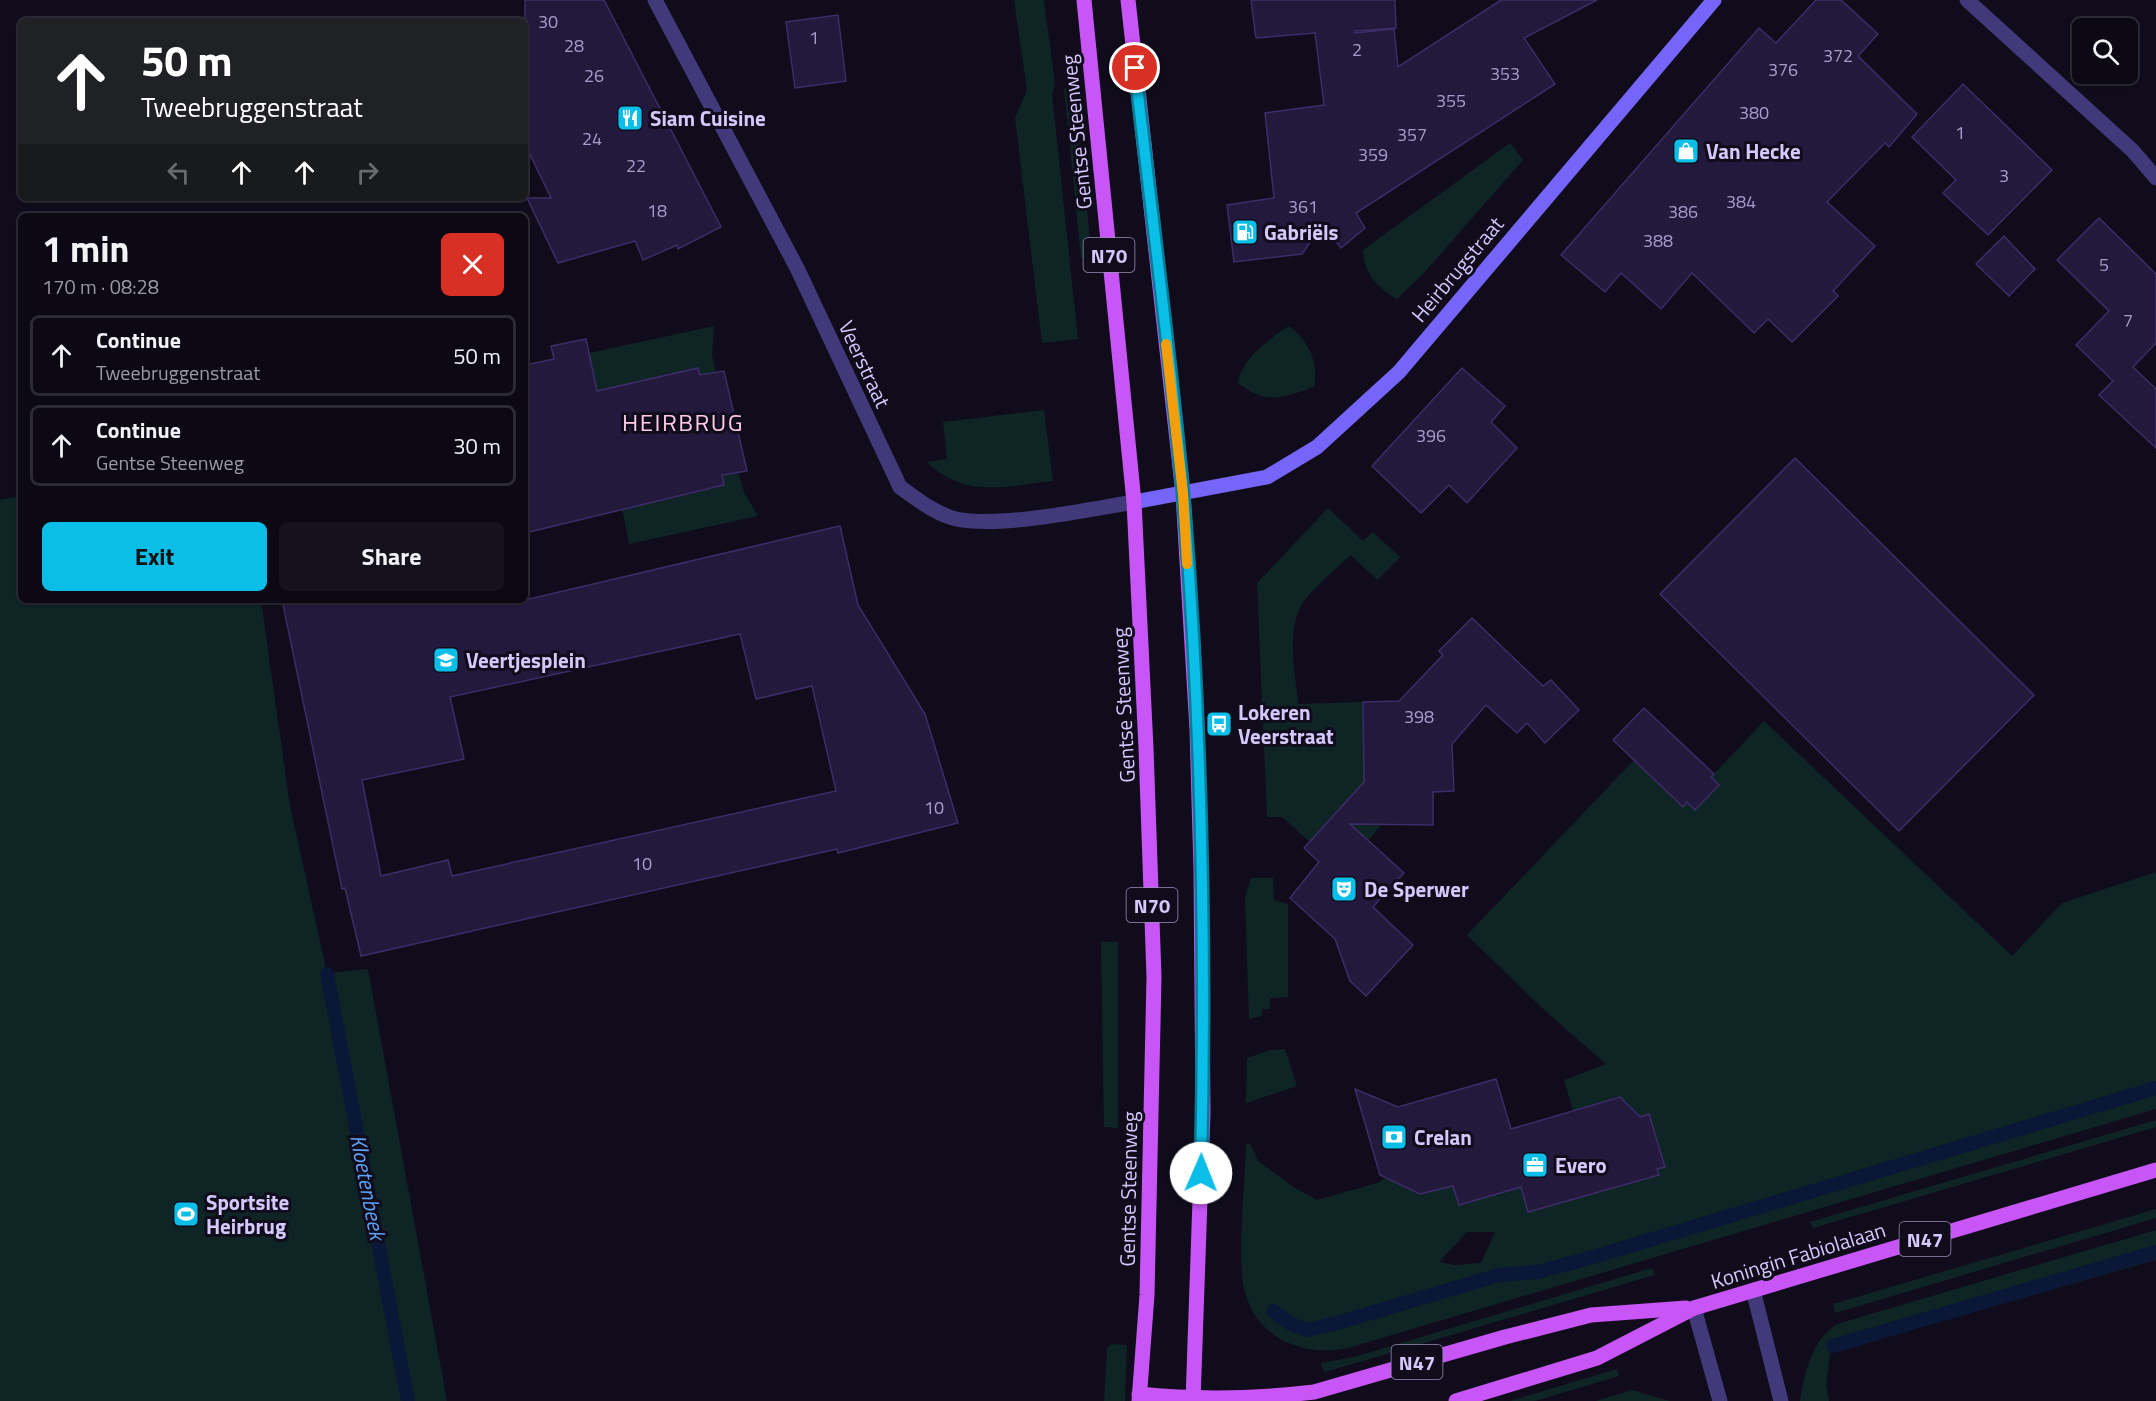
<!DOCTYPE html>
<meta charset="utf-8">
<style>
:root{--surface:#0c0915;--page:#15121e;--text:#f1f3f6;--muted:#9a9aa0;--line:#2c2a34;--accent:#0bbee7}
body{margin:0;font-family:"Titillium Web",sans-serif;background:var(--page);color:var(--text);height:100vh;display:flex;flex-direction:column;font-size:22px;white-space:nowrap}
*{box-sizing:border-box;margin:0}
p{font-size:20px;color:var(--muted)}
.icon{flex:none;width:33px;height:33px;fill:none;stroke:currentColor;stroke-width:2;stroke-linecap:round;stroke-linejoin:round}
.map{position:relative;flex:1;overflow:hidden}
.sheet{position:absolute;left:18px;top:213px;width:510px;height:390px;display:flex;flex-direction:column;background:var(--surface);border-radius:9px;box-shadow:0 2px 4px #0004,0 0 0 2px var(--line)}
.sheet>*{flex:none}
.hud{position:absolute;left:18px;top:18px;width:510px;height:183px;border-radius:9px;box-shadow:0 2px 4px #0004,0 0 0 2px var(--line);background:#202124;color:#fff;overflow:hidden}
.fabs{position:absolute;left:2072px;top:18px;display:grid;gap:12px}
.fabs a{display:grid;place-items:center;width:66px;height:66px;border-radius:9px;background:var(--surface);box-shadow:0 2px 4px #0004,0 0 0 2px var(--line);font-size:30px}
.pin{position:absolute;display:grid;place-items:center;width:51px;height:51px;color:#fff;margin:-26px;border:3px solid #fff;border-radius:50%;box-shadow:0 2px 6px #0007}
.me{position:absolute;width:66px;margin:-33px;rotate:1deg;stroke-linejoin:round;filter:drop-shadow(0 0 4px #0008)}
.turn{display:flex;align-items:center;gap:21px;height:126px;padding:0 24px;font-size:27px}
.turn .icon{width:78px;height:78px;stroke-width:2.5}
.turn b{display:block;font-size:42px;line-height:51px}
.lanes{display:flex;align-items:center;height:57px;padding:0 24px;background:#0003;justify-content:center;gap:30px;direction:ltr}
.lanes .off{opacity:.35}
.round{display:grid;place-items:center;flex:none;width:63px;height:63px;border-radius:9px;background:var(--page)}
.head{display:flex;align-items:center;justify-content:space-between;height:102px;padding:0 24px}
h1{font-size:36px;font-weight:700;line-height:45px}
.cta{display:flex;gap:12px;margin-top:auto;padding:12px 24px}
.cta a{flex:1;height:69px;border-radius:9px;background:var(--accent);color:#111;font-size:24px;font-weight:700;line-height:69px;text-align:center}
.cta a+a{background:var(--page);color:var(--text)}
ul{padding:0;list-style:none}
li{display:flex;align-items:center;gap:18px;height:81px;margin:0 12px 9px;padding:0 12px;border:3px solid var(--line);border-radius:9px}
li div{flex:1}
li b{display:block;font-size:22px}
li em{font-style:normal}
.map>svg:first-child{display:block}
.green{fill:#0f2425;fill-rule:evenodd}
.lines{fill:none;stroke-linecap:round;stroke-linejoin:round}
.stream{stroke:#0a1736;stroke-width:14}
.building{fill:#23193c;stroke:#3d2c67;stroke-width:1.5;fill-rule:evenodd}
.street{stroke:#413979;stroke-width:15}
.secondary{stroke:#7565f8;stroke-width:15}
.primary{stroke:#c856f7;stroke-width:15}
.route-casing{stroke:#077c96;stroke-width:15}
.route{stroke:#0bbee7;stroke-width:10}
.slow{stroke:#f59e0b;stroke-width:10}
.labels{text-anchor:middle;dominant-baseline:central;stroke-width:6;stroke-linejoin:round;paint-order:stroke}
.number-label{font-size:18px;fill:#a79dcc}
.shield{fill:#100c1c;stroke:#9890b9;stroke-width:1.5}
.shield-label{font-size:20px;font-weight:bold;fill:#d3c9fc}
.poi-label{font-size:21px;font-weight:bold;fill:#d3c9fc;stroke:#100c1c;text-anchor:start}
.street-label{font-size:21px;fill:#d3c9fc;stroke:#100c1c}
.water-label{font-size:22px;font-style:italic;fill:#5ca2f7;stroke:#100c1c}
.quarter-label{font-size:24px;letter-spacing:1.5px;fill:#fdcbe6;stroke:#100c1c}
</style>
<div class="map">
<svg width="2156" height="1401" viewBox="0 0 2156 1401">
<rect width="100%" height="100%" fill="#100c1c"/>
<g class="green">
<polygon points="1014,0 1044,0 1055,85 1052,94 1078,339 1042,343 1015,118 1027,90"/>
<polygon points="1064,88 1074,91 1092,257 1081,258"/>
<path d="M1510 143 1523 160 1423 274 1397 299C1377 288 1364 274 1363 250Z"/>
<polygon points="714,326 712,355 717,378 600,405 589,353"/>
<path d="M1289 326C1309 341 1319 363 1314 387 1283 398 1266 405 1238 383 1241 359 1270 338 1289 326Z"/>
<path d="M1044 410 1053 481C1005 486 965 499 927 462L947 459 943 422Z"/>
<polygon points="721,471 738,472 744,492 758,516 629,544 619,494 716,486 724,484"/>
<polygon points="21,496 21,600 261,600 290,806 327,973 368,969 447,1401 0,1401 0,500"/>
<path d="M1328 508 1363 541 1373 532 1400 557 1377 580 1351 555C1336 569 1307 592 1299 610 1287 638 1296 675 1298 704L1363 702V755H1382L1381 825 1368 841 1337 812 1310 842 1282 817H1267L1257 583Z"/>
<path d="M1764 721 2012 956 2062 903 2156 872V1109L1348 1348C1295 1359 1247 1332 1242 1275 1239 1232 1245 1187 1246 1145L1250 1143 1258 1161 1295 1188 1317 1200 1377 1183 1386 1178 1417 1193 1455 1182 1621 1098 1573 1111 1564 1080 1606 1064 1542 1008 1467 935 1634 760 1682 807 1687 802 1696 810 1719 785 1711 777ZM1467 1232H1495L1481 1263 1455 1265 1439 1262Z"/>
<polygon points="1251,878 1273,878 1274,900 1288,904 1288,997 1270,998 1270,1009 1262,1009 1262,1016 1249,1019 1245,897"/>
<polygon points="1101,942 1118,942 1118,1128 1104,1127"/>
<polygon points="1285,1049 1297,1086 1246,1103 1247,1058 1271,1050"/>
<polygon points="2156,1120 2156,1127 1813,1228 1810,1222"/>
<polygon points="2156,1209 2156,1218 1835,1313 1833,1304"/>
<path d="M2156 1230V1260L1830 1353 1826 1385 1829 1401H1800C1805 1372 1811 1341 1837 1324Z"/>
<polygon points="1652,1268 1655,1275 1370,1359 1324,1372 1321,1363 1354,1357"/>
<polygon points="1112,1344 1127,1345 1125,1401 1104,1401 1107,1348"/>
<polygon points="1617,1369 1619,1376 1535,1401 1510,1401"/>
<polygon points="1632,1390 1670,1401 1596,1401"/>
</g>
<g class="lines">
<g class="stream">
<polyline points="327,974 408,1401"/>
<polyline points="1273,1311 1291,1324 1307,1330 1337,1323 1499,1275 1538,1272 1593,1257 2156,1088"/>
<polyline points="1833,1346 2156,1252"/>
</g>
</g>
<g class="building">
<polygon points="525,0 604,0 721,227 678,249 677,245 643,260 635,241 558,263 527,198 551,198 525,144"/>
<polygon points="1251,0 1395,0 1396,28 1355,31 1355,33 1394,29 1398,67 1501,0 1597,0 1524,38 1555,84 1356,213 1365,228 1341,248 1322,225 1302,254 1234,262 1227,205 1274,198 1265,113 1324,105 1315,33 1256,38"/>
<polygon points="1816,0 1841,0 1878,34 1858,56 1917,114 1889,147 1885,143 1827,202 1875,246 1833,291 1838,296 1792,342 1768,319 1754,333 1692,273 1661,309 1621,273 1605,292 1561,255 1759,28 1776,43"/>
<polygon points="838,15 846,81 795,88 786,22"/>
<polygon points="1963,84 2052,170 1988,235 1943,193 1956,180 1912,137"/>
<polygon points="2099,218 2156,274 2156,343 2133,367 2156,389 2156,448 2099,395 2113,381 2076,345 2109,311 2057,260"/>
<polygon points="2004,236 2035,269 2009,296 1976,264"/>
<polygon points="586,339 597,391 698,368 700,375 724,371 747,471 722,475 724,485 525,533 525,365 554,359 551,346"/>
<polygon points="1462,368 1505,406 1491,422 1517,448 1467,503 1449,485 1421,513 1372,466"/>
<polygon points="1795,458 2034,695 1899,831 1660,594"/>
<path d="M840 526 858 605 925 714 958 823 838 853 837 849 361 956 345 888 342 889 282 600H507L508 604ZM740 634 756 699 812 686 836 791 452 876 448 860 381 876 362 780 464 759 450 697Z"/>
<polygon points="1472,618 1543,686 1551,680 1579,710 1545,743 1527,723 1517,733 1486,705 1452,744 1454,791 1433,792 1433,825 1350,824 1404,873 1373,907 1413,945 1366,996 1350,981 1335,939 1290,898 1319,862 1304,848 1364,782 1363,702 1399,701 1443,655 1439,651"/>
<polygon points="1644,708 1714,774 1711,777 1719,785 1695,810 1687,802 1683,807 1613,740"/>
<polygon points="1496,1079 1511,1129 1620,1097 1640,1117 1649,1114 1665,1167 1657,1169 1659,1175 1528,1212 1521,1187 1459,1205 1453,1186 1420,1194 1380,1175 1355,1089 1398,1107"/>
</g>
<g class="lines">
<g class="street">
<path d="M655 0 797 268 900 487C917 499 935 514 956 519 1002 528 1086 510 1134 502"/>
<polyline points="1967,0 2133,151 2156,178"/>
<polyline points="1753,1290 1781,1401"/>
<polyline points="1694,1308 1720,1401"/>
</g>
<polyline class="secondary" points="1134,502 1267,477 1317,447 1399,372 1714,0"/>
<g class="primary">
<polyline points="1084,0 1134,502 1146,748 1154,977 1147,1295 1139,1401"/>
<polyline points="1128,0 1183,494 1197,729 1201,870 1203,1113 1193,1401"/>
<path d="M1139 1394C1198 1400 1255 1399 1314 1392L1505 1337 1591 1315 1686 1308"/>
<polyline points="1456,1401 1597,1358 1694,1308 2156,1170"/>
</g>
</g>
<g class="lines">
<defs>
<path id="route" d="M1135 68C1151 210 1170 352 1183 494 1202 719 1206 947 1201 1173"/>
</defs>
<use href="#route" class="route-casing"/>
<use href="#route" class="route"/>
<polyline class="slow" points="1166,344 1183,494 1187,564"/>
</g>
<defs>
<symbol id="restaurant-square" viewBox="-11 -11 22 22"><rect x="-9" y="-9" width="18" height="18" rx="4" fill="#0bbee7" stroke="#100c1c"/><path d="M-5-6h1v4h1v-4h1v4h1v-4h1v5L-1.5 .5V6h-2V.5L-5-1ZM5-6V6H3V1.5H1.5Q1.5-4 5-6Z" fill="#fff"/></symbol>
<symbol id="shop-square" viewBox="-11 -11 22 22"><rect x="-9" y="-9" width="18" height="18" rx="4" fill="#0bbee7" stroke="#100c1c"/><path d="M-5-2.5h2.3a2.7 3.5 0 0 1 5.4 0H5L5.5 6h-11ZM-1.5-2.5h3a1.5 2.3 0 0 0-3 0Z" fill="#fff"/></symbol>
<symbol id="fuel-square" viewBox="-11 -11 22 22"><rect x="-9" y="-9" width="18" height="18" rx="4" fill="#0bbee7" stroke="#100c1c"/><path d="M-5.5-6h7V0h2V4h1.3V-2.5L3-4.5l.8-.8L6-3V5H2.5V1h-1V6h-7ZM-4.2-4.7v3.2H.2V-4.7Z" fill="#fff"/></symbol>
<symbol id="school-square" viewBox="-11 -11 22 22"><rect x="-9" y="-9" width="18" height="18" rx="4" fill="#0bbee7" stroke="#100c1c"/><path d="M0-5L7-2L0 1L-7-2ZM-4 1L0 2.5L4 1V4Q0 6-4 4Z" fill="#fff"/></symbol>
<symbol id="bus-square" viewBox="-11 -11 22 22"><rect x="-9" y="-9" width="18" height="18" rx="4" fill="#0bbee7" stroke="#100c1c"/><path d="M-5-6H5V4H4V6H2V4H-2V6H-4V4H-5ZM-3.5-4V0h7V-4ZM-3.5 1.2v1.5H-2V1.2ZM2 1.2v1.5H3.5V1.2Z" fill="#fff"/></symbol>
<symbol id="theatre-square" viewBox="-11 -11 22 22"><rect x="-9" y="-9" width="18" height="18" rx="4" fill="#0bbee7" stroke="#100c1c"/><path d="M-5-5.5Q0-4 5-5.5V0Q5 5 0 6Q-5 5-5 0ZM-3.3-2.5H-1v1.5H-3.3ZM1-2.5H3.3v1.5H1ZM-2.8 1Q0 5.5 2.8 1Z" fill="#fff"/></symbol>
<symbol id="bank-square" viewBox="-11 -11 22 22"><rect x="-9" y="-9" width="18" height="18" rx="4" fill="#0bbee7" stroke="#100c1c"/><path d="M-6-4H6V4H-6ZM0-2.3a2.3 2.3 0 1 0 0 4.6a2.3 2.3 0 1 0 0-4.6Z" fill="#fff"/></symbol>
<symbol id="office-square" viewBox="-11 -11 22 22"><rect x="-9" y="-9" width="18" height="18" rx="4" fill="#0bbee7" stroke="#100c1c"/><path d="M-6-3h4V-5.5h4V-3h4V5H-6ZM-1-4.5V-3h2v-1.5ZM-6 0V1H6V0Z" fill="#fff"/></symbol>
<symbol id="stadium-square" viewBox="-11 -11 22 22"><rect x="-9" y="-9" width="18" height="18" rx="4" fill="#0bbee7" stroke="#100c1c"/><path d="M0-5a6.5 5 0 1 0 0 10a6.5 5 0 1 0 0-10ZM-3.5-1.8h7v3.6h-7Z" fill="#fff"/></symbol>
</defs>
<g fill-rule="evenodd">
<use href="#restaurant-square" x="615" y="103" width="30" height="30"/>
<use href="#shop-square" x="1671" y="136" width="30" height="30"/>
<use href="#fuel-square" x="1230" y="217" width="30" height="30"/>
<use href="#school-square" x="431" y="645" width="30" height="30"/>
<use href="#bus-square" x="1204" y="709" width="30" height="30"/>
<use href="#theatre-square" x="1329" y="874" width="30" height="30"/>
<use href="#bank-square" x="1379" y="1122" width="30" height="30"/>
<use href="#office-square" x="1520" y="1150" width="30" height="30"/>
<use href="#stadium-square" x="171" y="1199" width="30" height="30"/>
</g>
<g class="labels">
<g class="number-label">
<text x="548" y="21">30</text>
<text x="814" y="37">1</text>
<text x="574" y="45">28</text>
<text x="1357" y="49">2</text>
<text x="1838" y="55">372</text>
<text x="1783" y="69">376</text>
<text x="1505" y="73">353</text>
<text x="594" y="75">26</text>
<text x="1451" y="100">355</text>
<text x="1754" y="112">380</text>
<text x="1960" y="132">1</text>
<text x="1412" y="134">357</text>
<text x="592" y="138">24</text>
<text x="1373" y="154">359</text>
<text x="636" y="165">22</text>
<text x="2004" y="175">3</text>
<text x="1741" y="201">384</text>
<text x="1303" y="206">361</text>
<text x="657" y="210">18</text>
<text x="1683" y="211">386</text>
<text x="1658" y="240">388</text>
<text x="2104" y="264">5</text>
<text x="2128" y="320">7</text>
<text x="1431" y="435">396</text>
<text x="1419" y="716">398</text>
<text x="934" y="807">10</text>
<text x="642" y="863">10</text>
</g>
<g class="shield">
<rect x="1083.5" y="238" width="51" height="34" rx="4.5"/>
<rect x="1126.5" y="888" width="51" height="34" rx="4.5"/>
<rect x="1899.5" y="1222" width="51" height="34" rx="4.5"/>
<rect x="1391.5" y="1345" width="51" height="34" rx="4.5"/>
</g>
<g class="shield-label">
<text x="1109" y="255">N70</text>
<text x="1152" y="905">N70</text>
<text x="1925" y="1239">N47</text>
<text x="1417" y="1362">N47</text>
</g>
<g class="poi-label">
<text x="650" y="118">Siam Cuisine</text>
<text x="1706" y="151">Van Hecke</text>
<text x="1264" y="232">Gabriëls</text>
<text x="466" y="660">Veertjesplein</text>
<text x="1238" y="712">Lokeren<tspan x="1238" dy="24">Veerstraat</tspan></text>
<text x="1364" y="889">De Sperwer</text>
<text x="1414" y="1137">Crelan</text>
<text x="1555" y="1165">Evero</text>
<text x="206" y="1202">Sportsite<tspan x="206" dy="24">Heirbrug</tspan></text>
</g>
<g class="street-label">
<text transform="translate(1076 132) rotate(-96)">Gentse Steenweg</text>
<text transform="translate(1457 269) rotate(-50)">Heirbrugstraat</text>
<text transform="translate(865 364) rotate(65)">Veerstraat</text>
<text transform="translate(1123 705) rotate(-93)">Gentse Steenweg</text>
<text transform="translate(1128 1189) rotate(-89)">Gentse Steenweg</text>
<text transform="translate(1798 1255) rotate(-17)">Koningin Fabiolalaan</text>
</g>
<g class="water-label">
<text transform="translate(368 1187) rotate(79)">Kloetenbeek</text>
</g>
<g class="quarter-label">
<text x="683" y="422">HEIRBRUG</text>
</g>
</g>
</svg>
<div class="fabs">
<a><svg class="icon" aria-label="search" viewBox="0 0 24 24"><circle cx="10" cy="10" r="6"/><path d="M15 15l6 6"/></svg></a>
</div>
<div class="pin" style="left:1135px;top:68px;background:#d93025"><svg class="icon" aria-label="arrive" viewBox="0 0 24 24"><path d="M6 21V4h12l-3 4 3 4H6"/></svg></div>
<svg class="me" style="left:1201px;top:1173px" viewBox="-20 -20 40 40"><circle r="19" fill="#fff"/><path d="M0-13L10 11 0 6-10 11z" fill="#0bbee7"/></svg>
<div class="hud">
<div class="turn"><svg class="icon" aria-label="ahead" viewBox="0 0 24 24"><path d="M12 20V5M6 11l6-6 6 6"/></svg><div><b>50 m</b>Tweebruggenstraat</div></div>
<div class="lanes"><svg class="icon off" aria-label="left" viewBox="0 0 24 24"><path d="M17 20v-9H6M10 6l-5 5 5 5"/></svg><svg class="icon" aria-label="ahead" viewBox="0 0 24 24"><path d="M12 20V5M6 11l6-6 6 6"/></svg><svg class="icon" aria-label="ahead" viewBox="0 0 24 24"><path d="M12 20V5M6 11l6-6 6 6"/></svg><svg class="icon off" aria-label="right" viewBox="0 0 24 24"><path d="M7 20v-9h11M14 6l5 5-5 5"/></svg></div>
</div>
<section class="sheet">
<div class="head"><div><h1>1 min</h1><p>170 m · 08:28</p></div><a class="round" style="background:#d93025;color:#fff"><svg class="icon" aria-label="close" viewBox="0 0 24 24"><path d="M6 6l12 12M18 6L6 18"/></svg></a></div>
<ul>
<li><svg class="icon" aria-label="ahead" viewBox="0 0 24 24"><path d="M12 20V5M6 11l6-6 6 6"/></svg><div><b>Continue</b><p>Tweebruggenstraat</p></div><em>50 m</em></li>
<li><svg class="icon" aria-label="ahead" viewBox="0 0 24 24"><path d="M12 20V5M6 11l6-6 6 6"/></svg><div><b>Continue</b><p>Gentse Steenweg</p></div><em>30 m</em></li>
</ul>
<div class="cta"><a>Exit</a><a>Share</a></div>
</section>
</div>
